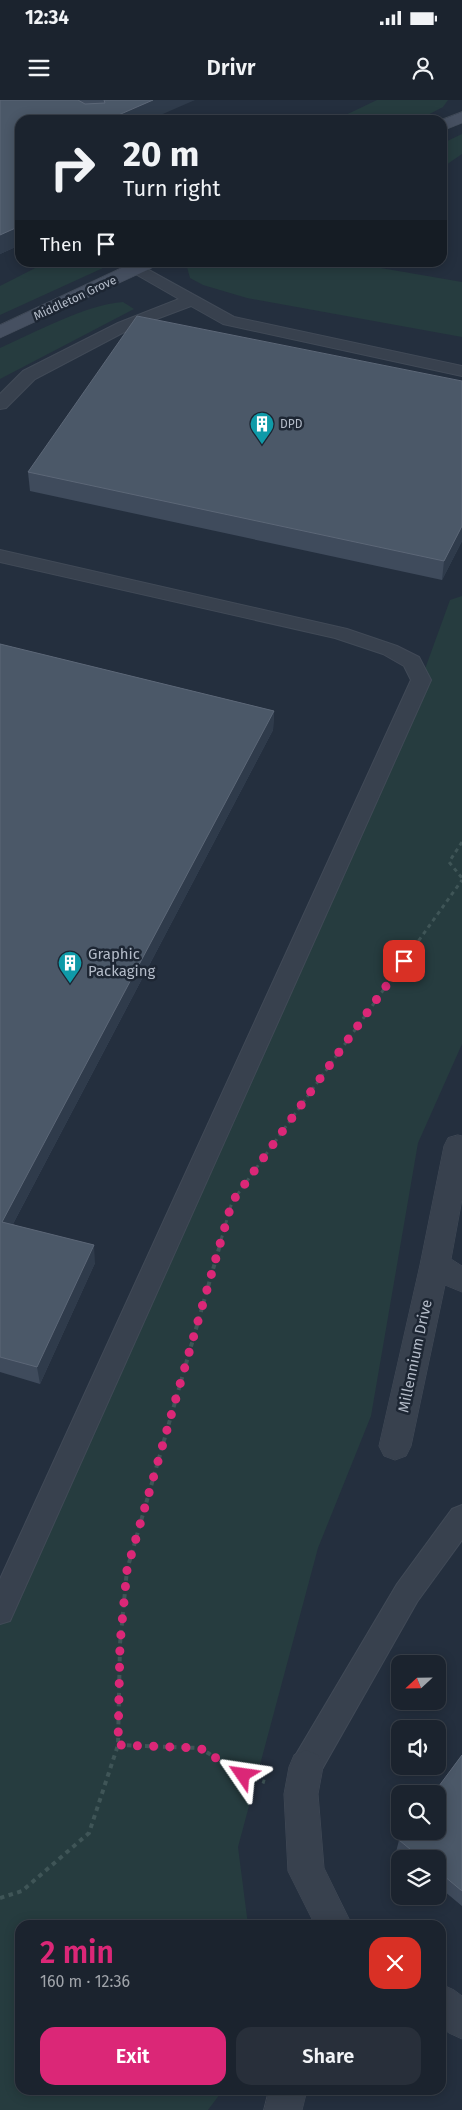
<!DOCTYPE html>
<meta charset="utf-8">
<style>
:root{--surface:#1b232e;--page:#282f3a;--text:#f1f3f6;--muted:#a0a4aa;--line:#39404a;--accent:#db2777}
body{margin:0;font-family:"Fira Sans",sans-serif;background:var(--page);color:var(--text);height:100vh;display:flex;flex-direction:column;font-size:19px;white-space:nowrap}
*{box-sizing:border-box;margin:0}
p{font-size:16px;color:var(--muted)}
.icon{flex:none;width:28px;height:28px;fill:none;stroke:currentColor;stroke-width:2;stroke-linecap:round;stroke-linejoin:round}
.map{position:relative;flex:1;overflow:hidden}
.panel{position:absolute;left:15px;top:1820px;width:431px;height:175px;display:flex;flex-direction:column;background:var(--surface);border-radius:15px;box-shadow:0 2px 12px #0003,0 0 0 1px var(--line)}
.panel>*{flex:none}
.top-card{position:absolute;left:15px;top:15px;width:432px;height:152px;border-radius:15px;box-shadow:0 2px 12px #0003,0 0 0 1px var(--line);background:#1b232e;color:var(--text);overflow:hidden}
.needle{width:32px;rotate:248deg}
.tools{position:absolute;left:391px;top:1555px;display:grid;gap:10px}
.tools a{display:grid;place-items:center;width:55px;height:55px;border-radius:10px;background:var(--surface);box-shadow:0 2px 12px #0003,0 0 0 1px var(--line);font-size:25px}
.pin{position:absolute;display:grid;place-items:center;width:42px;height:42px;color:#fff;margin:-21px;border-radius:10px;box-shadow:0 2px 8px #0006}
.me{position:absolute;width:55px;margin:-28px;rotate:302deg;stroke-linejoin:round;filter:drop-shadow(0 0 4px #0008)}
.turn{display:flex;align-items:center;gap:18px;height:105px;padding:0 25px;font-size:22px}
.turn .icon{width:65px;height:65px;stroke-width:2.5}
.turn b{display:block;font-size:35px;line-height:42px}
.then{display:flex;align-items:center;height:48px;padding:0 25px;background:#0003;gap:10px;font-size:19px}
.round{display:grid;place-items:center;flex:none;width:52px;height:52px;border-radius:15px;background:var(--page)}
.overview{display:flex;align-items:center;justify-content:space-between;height:85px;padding:0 25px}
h1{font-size:30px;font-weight:600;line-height:38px;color:var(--accent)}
.cta{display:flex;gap:10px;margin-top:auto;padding:10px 25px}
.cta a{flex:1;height:58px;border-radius:15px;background:var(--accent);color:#fff;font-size:20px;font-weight:600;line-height:58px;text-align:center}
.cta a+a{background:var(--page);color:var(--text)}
.status{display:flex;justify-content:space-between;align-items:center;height:35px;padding:0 25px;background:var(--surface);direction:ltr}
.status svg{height:14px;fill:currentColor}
header{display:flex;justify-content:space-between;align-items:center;height:65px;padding:0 25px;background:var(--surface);font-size:22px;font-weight:600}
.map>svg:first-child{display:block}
.green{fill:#263c3f}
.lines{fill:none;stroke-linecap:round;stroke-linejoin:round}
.lane-casing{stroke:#414a57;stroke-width:2}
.street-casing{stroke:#414a57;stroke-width:1}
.secondary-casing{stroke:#414a57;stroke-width:1}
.path-far1{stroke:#3f5557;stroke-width:3;stroke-dasharray:4 4;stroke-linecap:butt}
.path{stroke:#3f5557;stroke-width:4;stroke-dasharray:4.5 4.5;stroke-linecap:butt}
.lane{fill:#38414e;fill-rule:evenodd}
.street{fill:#38414e;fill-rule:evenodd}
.secondary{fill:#465061;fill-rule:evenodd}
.wall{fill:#3f4b5c}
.shaded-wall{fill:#2f3b4b}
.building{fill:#4b5868;stroke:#5c6777}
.route{stroke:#db2777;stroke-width:9;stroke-dasharray:0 16.2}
.labels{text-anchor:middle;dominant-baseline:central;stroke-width:5;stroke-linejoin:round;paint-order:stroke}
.far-street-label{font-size:12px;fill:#b4bcc9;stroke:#1d2633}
.far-poi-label{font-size:12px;fill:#b4bcc9;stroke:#1d2633;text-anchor:start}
.poi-label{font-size:15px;fill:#b4bcc9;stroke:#1d2633;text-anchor:start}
.street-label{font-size:15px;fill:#b4bcc9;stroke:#1d2633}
</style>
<div class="status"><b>12:34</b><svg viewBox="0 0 49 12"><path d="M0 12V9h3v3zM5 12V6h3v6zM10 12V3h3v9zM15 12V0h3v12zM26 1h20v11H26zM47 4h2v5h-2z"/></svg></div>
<header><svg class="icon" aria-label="menu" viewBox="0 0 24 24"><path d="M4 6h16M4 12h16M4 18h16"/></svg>Drivr<svg class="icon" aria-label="person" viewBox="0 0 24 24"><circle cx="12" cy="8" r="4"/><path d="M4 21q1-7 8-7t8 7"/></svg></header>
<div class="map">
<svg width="462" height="2010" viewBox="0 0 462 2010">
<rect width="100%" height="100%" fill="#242f3e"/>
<g class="green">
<polygon points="377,0 448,0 443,7 418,20 335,20"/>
<polygon points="462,34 462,54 443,67 443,43"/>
<polygon points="47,162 114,163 0,215 0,186"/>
<polygon points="194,163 352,163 462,182 462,237 247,198 203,185 190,178 187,167"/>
<path d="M123 202 134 209 0 279V248C34 233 87 204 123 202Z"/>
<polygon points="462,496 462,944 418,1043 371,1316 318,1448 238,1747 248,1825 20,1825 20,1990 223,1990 208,2010 0,2010 0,1511 421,580 450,500"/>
</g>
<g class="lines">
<defs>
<g id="lane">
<polygon points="138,164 234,217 462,266 462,276 223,224 191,206 130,229 35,279 6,308 0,309 0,294 23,271 118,223 179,199 132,172 130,169 132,166"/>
<polygon points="0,450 347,529 397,546 419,557 431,580 10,1521 0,1524 0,1479 411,580 404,566 383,554 335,538 0,462"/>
<polygon points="462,1405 462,1440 417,1502 317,1678 306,1682 295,1678 291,1667 295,1656 397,1484 452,1409"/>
</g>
<g id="street">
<polygon points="458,1035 462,1036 462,1099 451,1159 462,1166 462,1192 445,1185 411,1346 406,1356 395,1360 384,1356 379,1346 420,1165 444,1046 448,1038"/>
<polygon points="306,1650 318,1655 323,1667 318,1694 324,1768 352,1825 315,1825 288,1771 284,1694 289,1667 294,1655"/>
<polygon points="441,1884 454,1890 462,1896 462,1939 449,1933 441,1927"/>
<polygon points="269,1990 307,1990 302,2010 264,2010"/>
</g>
<g id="secondary">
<polygon points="462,12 462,23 442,31 441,20"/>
<polygon points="134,162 159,162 156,166 0,238 0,225"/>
</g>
</defs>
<use href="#lane" class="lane-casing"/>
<use href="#street" class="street-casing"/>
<use href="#secondary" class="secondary-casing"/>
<g class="path-far1">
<polyline points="462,742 449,762 462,778"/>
<polyline points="219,1147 232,1102 462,780"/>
</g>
<g class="path">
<polyline points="118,1645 200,1648 243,1675 265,1682"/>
<polyline points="0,1798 22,1791 89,1733 118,1645 120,1544 127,1470 220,1145"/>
</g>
<use href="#lane" class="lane"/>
<use href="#street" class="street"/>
<use href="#secondary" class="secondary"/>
</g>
<g class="wall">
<polygon points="0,0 195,0 20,20 20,145 0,154"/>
<polygon points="462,281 462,441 442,480 30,391 28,372"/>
<polygon points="0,544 274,611 273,630 13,1124 95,1163 40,1284 0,1272"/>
<polygon points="462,1655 462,1806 438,1786 438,1759 405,1759 396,1752 399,1740"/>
</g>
<g class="shaded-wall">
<polygon points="153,0 195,0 149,20 107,20"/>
<polygon points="20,126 20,145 0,154 0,135"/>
<polygon points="462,426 462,441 442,480 444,461"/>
<polygon points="274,611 273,630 5,1139 2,1122"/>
<polygon points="94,1145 95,1163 40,1284 37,1267"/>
</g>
<g class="building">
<polygon points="0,0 78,0 85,4 105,3 104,0 153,0 107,20 20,20 20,126 0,135"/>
<polygon points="137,216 462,281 462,426 444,461 28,372"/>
<polygon points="0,544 274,611 2,1122 94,1145 37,1267 0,1257"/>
<polygon points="462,1655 462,1791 438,1771 438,1759 422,1759 399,1740 405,1731 438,1731 438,1694 433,1694"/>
</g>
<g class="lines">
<polyline class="route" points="243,1675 200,1648 118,1645 120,1544 127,1470 232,1102 404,861"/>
</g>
<defs>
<symbol id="building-pin" viewBox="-11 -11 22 30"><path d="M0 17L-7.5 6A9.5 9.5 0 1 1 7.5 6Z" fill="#0f9aa8" stroke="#1d2633"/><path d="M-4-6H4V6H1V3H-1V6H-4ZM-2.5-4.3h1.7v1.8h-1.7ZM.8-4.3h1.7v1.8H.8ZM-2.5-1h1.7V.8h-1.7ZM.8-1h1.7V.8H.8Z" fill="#fff"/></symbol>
</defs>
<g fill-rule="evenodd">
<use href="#building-pin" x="248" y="310" width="28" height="38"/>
<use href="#building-pin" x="56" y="849" width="28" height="38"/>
</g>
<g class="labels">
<g class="far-street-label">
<text transform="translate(75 198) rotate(-25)">Middleton Grove</text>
</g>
<g class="far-poi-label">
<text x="280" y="324">DPD</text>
</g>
<g class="poi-label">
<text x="88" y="854">Graphic<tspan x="88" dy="17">Packaging</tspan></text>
</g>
<g class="street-label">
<text transform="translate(415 1256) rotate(-78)">Millennium Drive</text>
</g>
</g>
</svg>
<div class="tools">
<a><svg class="needle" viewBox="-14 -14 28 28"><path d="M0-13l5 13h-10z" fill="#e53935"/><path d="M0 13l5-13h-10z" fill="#a0a4aa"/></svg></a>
<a><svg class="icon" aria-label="sound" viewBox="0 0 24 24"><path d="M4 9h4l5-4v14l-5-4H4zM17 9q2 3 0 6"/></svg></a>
<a><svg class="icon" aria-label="search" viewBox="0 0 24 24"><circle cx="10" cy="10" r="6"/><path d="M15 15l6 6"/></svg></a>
<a><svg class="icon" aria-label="layers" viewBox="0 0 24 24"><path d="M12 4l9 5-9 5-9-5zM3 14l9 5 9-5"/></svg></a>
</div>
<div class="pin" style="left:404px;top:861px;background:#d93025"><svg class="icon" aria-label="arrive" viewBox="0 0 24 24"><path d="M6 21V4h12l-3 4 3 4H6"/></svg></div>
<svg class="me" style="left:243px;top:1675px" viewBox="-20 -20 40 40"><path d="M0-17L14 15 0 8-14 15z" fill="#db2777" stroke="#fff" stroke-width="4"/></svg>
<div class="top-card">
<div class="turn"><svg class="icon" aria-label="right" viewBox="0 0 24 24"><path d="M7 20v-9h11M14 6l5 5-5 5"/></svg><div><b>20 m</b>Turn right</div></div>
<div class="then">Then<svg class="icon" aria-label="arrive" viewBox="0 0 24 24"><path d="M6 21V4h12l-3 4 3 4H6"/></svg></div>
</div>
<section class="panel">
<div class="overview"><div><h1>2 min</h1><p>160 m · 12:36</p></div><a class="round" style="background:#d93025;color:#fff"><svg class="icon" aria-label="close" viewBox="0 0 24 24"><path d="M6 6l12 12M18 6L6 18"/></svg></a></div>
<div class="cta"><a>Exit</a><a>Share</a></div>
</section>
</div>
